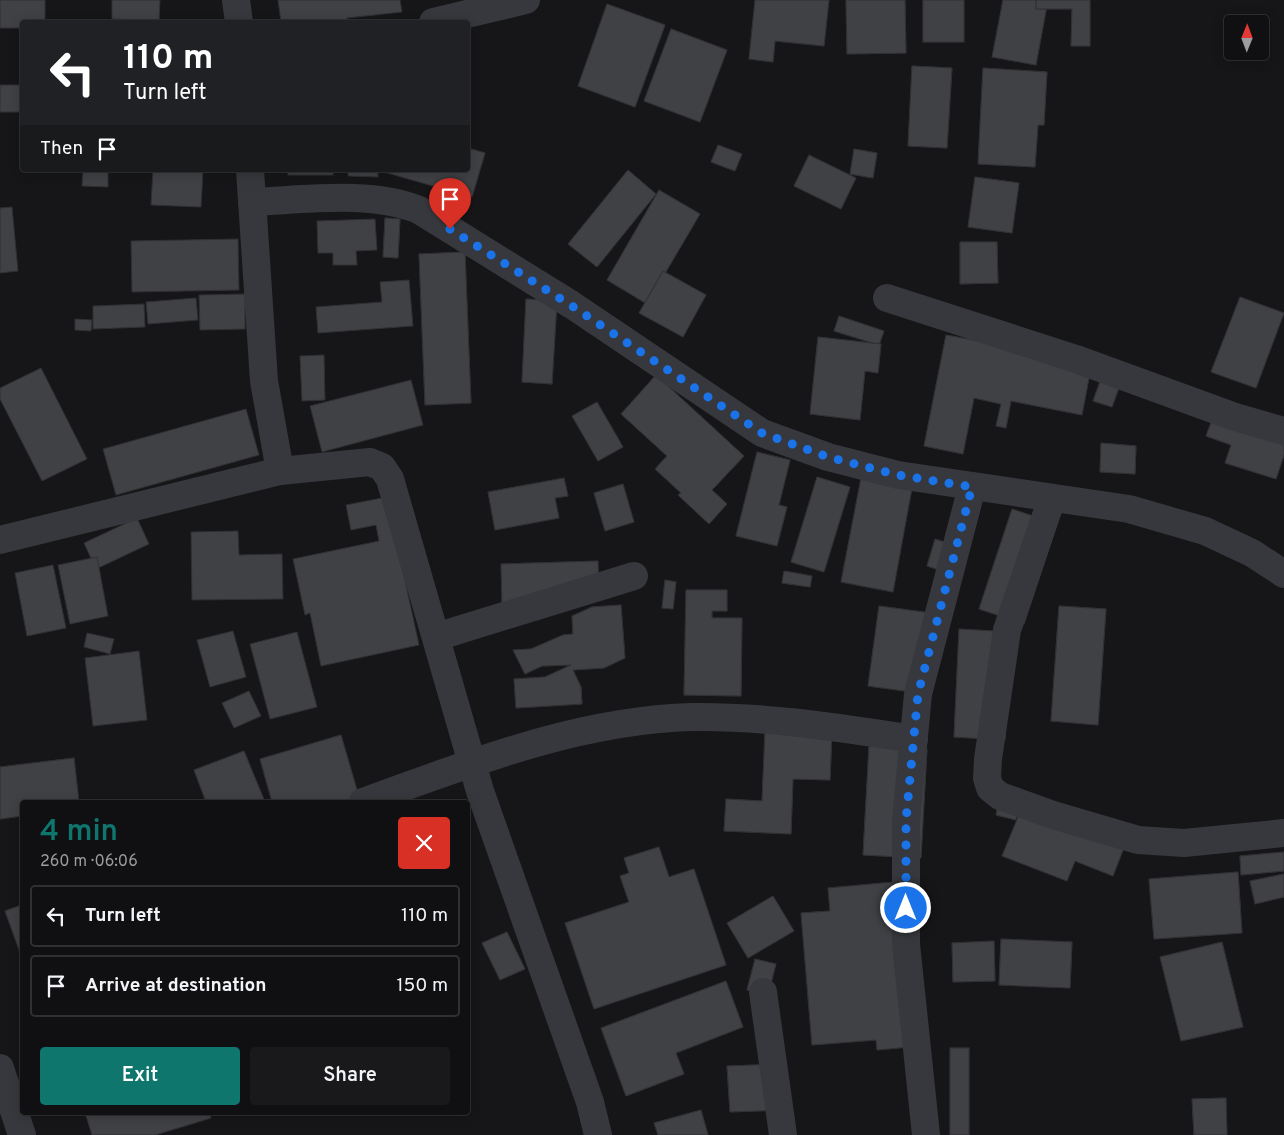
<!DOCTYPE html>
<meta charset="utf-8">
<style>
:root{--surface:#101012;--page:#19191b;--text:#f1f3f6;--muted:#9c9d9f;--line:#303032;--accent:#0f766e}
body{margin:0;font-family:Overpass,sans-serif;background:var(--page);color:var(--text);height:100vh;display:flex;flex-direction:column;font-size:19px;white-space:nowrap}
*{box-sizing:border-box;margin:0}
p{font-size:16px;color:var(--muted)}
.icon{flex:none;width:28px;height:28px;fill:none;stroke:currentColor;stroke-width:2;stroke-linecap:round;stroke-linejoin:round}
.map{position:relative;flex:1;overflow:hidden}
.side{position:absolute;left:20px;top:800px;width:450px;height:315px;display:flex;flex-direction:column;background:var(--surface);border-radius:5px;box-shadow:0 2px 12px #0003,0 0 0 1px var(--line)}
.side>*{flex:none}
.hud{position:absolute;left:20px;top:20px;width:450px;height:152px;border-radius:5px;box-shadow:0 2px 12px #0003,0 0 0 1px var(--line);background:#202124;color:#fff;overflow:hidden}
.needle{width:32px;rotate:1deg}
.tools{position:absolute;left:1224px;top:15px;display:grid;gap:10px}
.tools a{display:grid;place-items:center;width:45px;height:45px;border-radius:5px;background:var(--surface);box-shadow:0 2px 12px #0003,0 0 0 1px var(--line);font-size:25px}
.pin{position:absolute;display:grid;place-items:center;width:42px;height:42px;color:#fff;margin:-51px -21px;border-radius:50% 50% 50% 0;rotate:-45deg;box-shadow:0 0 5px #0007}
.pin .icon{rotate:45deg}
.me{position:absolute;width:55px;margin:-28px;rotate:0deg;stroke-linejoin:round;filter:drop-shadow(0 0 4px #0008)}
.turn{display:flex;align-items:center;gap:18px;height:105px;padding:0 20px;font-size:22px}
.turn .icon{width:65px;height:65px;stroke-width:2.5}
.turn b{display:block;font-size:35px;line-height:42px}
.then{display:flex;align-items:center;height:48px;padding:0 20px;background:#0003;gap:10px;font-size:19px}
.round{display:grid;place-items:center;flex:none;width:52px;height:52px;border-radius:5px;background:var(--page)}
.head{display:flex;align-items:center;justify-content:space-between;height:85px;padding:0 20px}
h1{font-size:30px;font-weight:600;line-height:38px;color:var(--accent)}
.button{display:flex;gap:10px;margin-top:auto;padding:10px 20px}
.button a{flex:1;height:58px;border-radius:5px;background:var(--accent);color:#fff;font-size:20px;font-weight:600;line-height:58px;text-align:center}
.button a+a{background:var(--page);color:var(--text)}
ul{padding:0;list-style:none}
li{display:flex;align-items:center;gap:15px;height:62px;margin:0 10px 8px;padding:0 10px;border:2px solid var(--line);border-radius:5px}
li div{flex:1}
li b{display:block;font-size:19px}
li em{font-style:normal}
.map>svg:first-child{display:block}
.building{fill:#404145;stroke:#303034}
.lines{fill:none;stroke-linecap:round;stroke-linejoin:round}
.minor{stroke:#36383d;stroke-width:28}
.route{stroke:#1a73e8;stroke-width:9;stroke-dasharray:0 16.2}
</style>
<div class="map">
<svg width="1284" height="1135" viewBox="0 0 1284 1135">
<rect width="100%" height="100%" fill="#161618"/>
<g class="building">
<polygon points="0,0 45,0 45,22 22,22 22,28 0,28"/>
<polygon points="112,0 160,0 159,21 112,19"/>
<polygon points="278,0 400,0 402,12 347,18 348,22 281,22"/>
<polygon points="755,0 829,0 824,46 775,41 773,62 749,59"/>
<polygon points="755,0 829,0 824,46 775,41 773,62 749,59"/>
<polygon points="846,0 905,0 906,53 847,54"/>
<polygon points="846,0 905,0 906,53 847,54"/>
<rect x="923" y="0" width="41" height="42"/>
<rect x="923" y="0" width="41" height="42"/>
<polygon points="1003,0 1048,0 1036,65 992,57"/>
<polygon points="1003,0 1048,0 1036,65 992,57"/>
<polygon points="1036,0 1090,0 1090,46 1071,46 1072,9 1036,9"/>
<polygon points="1036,0 1090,0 1090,46 1071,46 1072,9 1036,9"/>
<polygon points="607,4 665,25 635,107 578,86"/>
<polygon points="607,4 665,25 635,107 578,86"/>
<polygon points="671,29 727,50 700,122 644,101"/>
<polygon points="671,29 727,50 700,122 644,101"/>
<polygon points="912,66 952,68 947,148 908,146"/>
<polygon points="912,66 952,68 947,148 908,146"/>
<polygon points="983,68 1047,72 1044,125 1038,125 1035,167 978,164"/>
<polygon points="983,68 1047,72 1044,125 1038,125 1035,167 978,164"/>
<rect x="0" y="85" width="22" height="27"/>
<polygon points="718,145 742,154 735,171 711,162"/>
<polygon points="718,145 742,154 735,171 711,162"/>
<polygon points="468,148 485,153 472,197 384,172 384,170 468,170"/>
<polygon points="468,148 485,153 472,197 384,172 384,170 468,170"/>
<polygon points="854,149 877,153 873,178 850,174"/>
<polygon points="854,149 877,153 873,178 850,174"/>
<polygon points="809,155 856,178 841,209 794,186"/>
<polygon points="809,155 856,178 841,209 794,186"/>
<polygon points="83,170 108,170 108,187 82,186"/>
<polygon points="153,170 203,170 201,207 151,205"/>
<rect x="288" y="170" width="45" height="5"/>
<polygon points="348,170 378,170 378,177 348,176"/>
<polygon points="628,170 656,194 597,267 568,244"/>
<polygon points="628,170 656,194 597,267 568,244"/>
<polygon points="975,177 1019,183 1012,233 968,227"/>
<polygon points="975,177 1019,183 1012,233 968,227"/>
<polygon points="659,190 700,214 647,304 607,280"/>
<polygon points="659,190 700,214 647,304 607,280"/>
<polygon points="12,207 18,271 0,273 0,208"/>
<polygon points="385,218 400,219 398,258 383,257"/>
<polygon points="385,218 400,219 398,258 383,257"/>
<polygon points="375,219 377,250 356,251 357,265 333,265 333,253 318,253 317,221"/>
<polygon points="238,239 239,290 132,292 131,241"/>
<polygon points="960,242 997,242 998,283 960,284"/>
<polygon points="960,242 997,242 998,283 960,284"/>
<polygon points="465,252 471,403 425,405 419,254"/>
<polygon points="465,252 471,403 425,405 419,254"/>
<polygon points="663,271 706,295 683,337 639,313"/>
<polygon points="663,271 706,295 683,337 639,313"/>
<polygon points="409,280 413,326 318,333 316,307 382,302 380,282"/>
<polygon points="245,294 245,329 200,330 199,295"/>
<polygon points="1240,297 1284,313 1256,388 1211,372"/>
<polygon points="1240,297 1284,313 1256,388 1211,372"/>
<polygon points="196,298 198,320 148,324 146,302"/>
<polygon points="526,299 557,301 552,384 522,382"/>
<polygon points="526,299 557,301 552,384 522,382"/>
<polygon points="144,304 145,327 93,329 93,306"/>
<polygon points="839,316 884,331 879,345 834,331"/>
<polygon points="839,316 884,331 879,345 834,331"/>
<polygon points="75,319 92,320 91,331 75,330"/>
<polygon points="946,335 1092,362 1082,415 1011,401 1006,428 996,426 1001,404 974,398 963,454 924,446"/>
<polygon points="946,335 1092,362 1082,415 1011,401 1006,428 996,426 1001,404 974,398 963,454 924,446"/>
<polygon points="818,337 881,344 878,373 865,371 860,420 810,414"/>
<polygon points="818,337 881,344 878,373 865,371 860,420 810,414"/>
<polygon points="324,355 325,400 302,401 300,356"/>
<polygon points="41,368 87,459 42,481 0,399 0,388"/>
<polygon points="656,375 744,456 712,490 727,504 709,524 678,495 681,493 655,469 667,456 621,414"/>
<polygon points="656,375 744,456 712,490 727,504 709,524 678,495 681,493 655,469 667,456 621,414"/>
<polygon points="1102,376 1121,382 1112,407 1093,401"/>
<polygon points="1102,376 1121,382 1112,407 1093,401"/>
<polygon points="411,380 423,425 322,452 310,406"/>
<polygon points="597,402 623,447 598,461 572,416"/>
<polygon points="597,402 623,447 598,461 572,416"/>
<polygon points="246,409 259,455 116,495 103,449"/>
<polygon points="1212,420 1284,444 1284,455 1276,479 1225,463 1231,445 1206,436"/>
<polygon points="1212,420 1284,444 1284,455 1276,479 1225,463 1231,445 1206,436"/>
<polygon points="1101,443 1136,446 1135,474 1100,472"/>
<polygon points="1101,443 1136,446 1135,474 1100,472"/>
<polygon points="757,452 790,460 779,505 787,507 777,546 736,536"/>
<polygon points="757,452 790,460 779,505 787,507 777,546 736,536"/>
<polygon points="817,477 850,487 824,572 791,562"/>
<polygon points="817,477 850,487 824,572 791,562"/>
<polygon points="564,478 568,496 555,498 559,518 495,530 488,492"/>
<polygon points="564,478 568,496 555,498 559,518 495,530 488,492"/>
<polygon points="861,478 912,488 893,592 841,582"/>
<polygon points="861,478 912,488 893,592 841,582"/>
<polygon points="623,484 634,522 605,531 594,493"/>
<polygon points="623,484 634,522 605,531 594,493"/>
<polygon points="387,497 419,645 321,666 310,613 305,615 293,559 379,541 376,525 351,530 346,505"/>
<polygon points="1012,509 1057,524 1024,624 979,609"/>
<polygon points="1012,509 1057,524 1024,624 979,609"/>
<polygon points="137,518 149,544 96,569 84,543"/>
<polygon points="238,531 239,555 282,554 283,599 192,600 191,532"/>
<polygon points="935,539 960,547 952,574 927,566"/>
<polygon points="935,539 960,547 952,574 927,566"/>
<polygon points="97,557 108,616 70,624 58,565"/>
<polygon points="598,561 599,600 502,603 501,564"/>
<polygon points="598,561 599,600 502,603 501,564"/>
<polygon points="53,565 66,628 27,636 15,573"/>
<polygon points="784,571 812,576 810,587 782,583"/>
<polygon points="784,571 812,576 810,587 782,583"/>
<polygon points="665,580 676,582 673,609 662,608"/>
<polygon points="665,580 676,582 673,609 662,608"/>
<polygon points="686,590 727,590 727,611 712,611 712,618 742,618 741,696 684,695"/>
<polygon points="686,590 727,590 727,611 712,611 712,618 742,618 741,696 684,695"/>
<polygon points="621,605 625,658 604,668 573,670 581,687 582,704 516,708 514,679 545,677 571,665 542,666 525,674 513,650 531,649 563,635 573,634 572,616 592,607"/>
<polygon points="621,605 625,658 604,668 573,670 581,687 582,704 516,708 514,679 545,677 571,665 542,666 525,674 513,650 531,649 563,635 573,634 572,616 592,607"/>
<polygon points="879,606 931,613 919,693 868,686"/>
<polygon points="879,606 931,613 919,693 868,686"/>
<polygon points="1059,606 1106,609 1098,725 1051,721"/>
<polygon points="1059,606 1106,609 1098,725 1051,721"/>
<polygon points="959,629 1010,632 1005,740 954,737"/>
<polygon points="959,629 1010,632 1005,740 954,737"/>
<polygon points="233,631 246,677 210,687 197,640"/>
<polygon points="297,632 317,707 270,719 250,644"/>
<polygon points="87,633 114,639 110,654 84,647"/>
<polygon points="139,651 147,720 93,726 85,658"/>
<polygon points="249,691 261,716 234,728 222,703"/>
<polygon points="765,731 832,733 830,780 793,779 791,834 724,831 726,799 762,801"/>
<polygon points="765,731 832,733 830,780 793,779 791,834 724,831 726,799 762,801"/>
<polygon points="341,735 359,797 341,802 272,802 260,759"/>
<polygon points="341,735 359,797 341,802 272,802 260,759"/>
<polygon points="869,746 927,749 921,858 863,855"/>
<polygon points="869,746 927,749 921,858 863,855"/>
<polygon points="244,751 265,802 206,802 194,770"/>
<polygon points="244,751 265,802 206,802 194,770"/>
<polygon points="74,758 79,802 22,802 22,816 0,819 0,767"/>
<polygon points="74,758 79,802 22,802 22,816 0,819 0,767"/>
<polygon points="1000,795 1021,799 1016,820 996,815"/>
<polygon points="1000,795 1021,799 1016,820 996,815"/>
<polygon points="1023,805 1125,845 1113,876 1075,861 1067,881 1002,856"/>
<polygon points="1023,805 1125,845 1113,876 1075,861 1067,881 1002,856"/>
<polygon points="659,847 669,877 694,869 726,965 594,1009 565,923 629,902 620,876 629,873 624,858"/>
<polygon points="659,847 669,877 694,869 726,965 594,1009 565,923 629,902 620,876 629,873 624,858"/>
<polygon points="1284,852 1284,871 1241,875 1240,856"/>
<polygon points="1284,852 1284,871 1241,875 1240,856"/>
<polygon points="1238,872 1242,933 1154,939 1149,879"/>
<polygon points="1238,872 1242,933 1154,939 1149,879"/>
<polygon points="1284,874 1284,897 1255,904 1250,881"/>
<polygon points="1284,874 1284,897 1255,904 1250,881"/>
<polygon points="905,881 920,1046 877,1050 876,1040 812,1045 801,913 830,911 828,888"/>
<polygon points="905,881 920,1046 877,1050 876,1040 812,1045 801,913 830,911 828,888"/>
<polygon points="773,896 794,931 748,958 727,923"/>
<polygon points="773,896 794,931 748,958 727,923"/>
<polygon points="22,905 22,954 21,955 5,911"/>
<polygon points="22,905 22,954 21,955 5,911"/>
<polygon points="507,932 525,969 500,980 482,943"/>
<polygon points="507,932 525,969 500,980 482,943"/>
<polygon points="1001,939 1072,942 1070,988 999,985"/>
<polygon points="1001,939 1072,942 1070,988 999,985"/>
<polygon points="994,941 995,981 953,982 952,943"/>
<polygon points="994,941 995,981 953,982 952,943"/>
<polygon points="1222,942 1243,1027 1181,1041 1160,957"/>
<polygon points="1222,942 1243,1027 1181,1041 1160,957"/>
<polygon points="755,959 776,964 768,995 747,990"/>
<polygon points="755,959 776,964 768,995 747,990"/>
<polygon points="726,981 743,1027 676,1053 684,1074 626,1096 601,1028"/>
<polygon points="726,981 743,1027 676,1053 684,1074 626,1096 601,1028"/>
<rect x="950" y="1048" width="19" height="87"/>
<rect x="950" y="1048" width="19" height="87"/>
<polygon points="782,1064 784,1110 730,1112 727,1066"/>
<polygon points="782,1064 784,1110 730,1112 727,1066"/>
<polygon points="1226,1098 1227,1135 1194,1135 1192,1099"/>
<polygon points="1226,1098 1227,1135 1194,1135 1192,1099"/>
<polygon points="701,1110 708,1135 658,1135 654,1123"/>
<polygon points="701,1110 708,1135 658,1135 654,1123"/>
<polygon points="85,1112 209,1112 211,1118 155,1135 92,1135"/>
<polygon points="85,1112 209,1112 211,1118 155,1135 92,1135"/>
</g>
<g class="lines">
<g class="minor">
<polyline points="236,0 239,22"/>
<polyline points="433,22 526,0"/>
<polyline points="250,170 264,381 280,471"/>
<path d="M252 202C304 200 371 190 419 210L572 305 762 433 828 457 898 475 1129 509 1205 531 1252 553 1284 574"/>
<polyline points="887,298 1076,359 1235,417 1284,431"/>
<polyline points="1052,498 1007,630 988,759 987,778 990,788 1000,796 1053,815 1138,840 1184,843 1284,833"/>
<polyline points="0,540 280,471 370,462 382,467 390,479 480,791 590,1102 598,1135"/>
<polyline points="436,637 634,576"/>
<path d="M363 802C468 764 578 720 692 717 767 716 840 728 914 739"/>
<polyline points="763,992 783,1135"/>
<polyline points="0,1068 22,1135"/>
<polyline points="926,1135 906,944 906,820 918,694 972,487"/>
</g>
</g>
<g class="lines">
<polyline class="route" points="450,229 572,306 762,433 828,457 898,475 972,487 918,694 906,820 906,908"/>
</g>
</svg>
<div class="tools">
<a><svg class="needle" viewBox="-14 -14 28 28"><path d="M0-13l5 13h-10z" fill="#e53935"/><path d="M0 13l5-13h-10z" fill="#9c9d9f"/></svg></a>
</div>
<div class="pin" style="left:450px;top:229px;background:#d93025"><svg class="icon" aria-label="arrive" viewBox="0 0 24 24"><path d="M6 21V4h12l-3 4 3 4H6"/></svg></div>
<svg class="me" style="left:906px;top:908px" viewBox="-20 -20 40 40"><circle r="17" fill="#1a73e8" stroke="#fff" stroke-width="3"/><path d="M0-11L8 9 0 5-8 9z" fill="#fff"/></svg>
<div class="hud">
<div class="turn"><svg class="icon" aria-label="left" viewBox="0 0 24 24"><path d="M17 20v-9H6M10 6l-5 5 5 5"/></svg><div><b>110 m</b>Turn left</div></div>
<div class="then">Then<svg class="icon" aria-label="arrive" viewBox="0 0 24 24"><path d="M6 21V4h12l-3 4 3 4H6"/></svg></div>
</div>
<section class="side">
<div class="head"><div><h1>4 min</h1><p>260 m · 06:06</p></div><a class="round" style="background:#d93025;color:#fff"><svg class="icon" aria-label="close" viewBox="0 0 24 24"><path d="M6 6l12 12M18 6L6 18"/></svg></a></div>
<ul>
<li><svg class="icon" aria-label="left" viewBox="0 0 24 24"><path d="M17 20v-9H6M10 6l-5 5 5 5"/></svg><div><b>Turn left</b></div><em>110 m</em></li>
<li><svg class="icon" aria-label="arrive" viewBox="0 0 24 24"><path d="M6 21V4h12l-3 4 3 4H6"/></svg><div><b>Arrive at destination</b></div><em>150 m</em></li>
</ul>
<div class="button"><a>Exit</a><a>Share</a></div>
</section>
</div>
